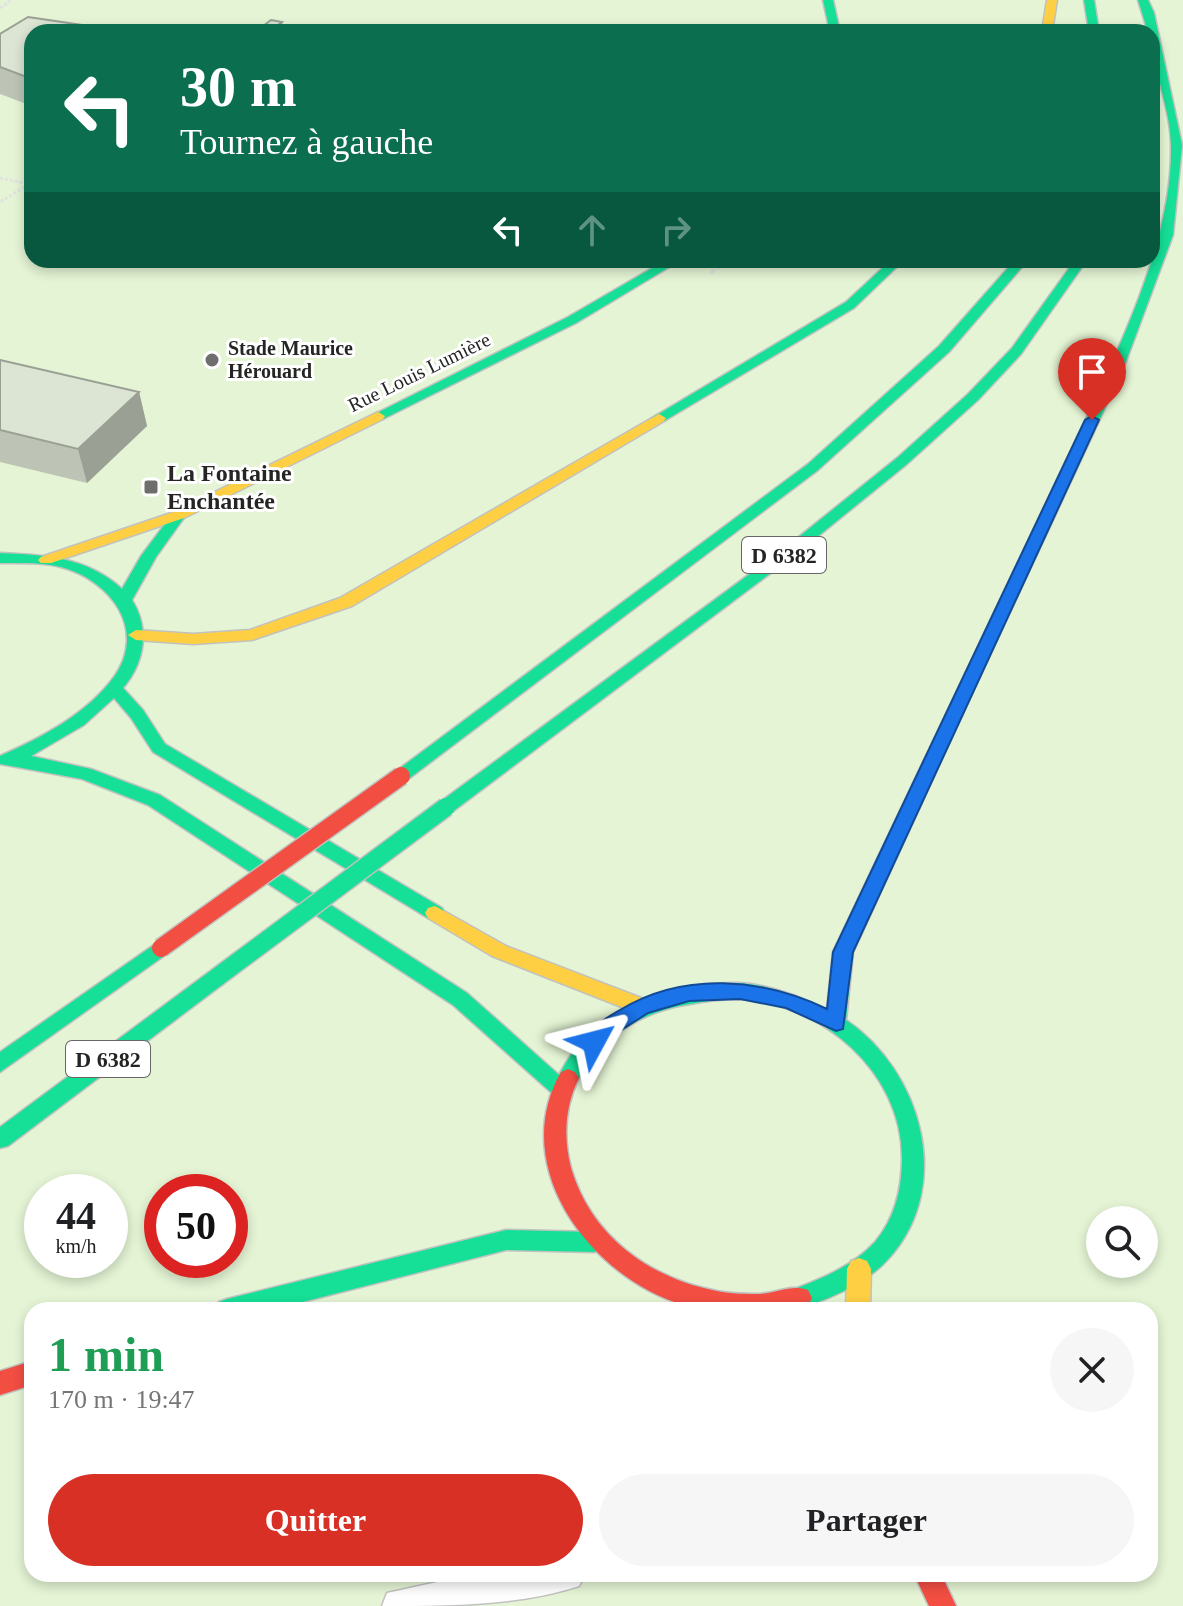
<!DOCTYPE html>
<html lang="fr">
<meta charset="utf-8">
<style>
:root{--surface:#fff;--page:#f6f6f6;--text:#202124;--muted:#757577;--accent:#d93025}
body{margin:0;font-family:"Times New Roman",serif;background:var(--page);color:var(--text);height:100vh;display:flex;flex-direction:column;font-size:30px;white-space:nowrap}
*{box-sizing:border-box;margin:0}
p{font-size:26px;color:var(--muted)}
.icon{flex:none;width:44px;height:44px;fill:none;stroke:currentColor;stroke-width:2;stroke-linecap:round;stroke-linejoin:round}
.map{position:relative;flex:1;overflow:hidden}
.sheet{position:absolute;left:24px;top:1302px;width:1134px;height:280px;display:flex;flex-direction:column;background:var(--surface);border-radius:24px;box-shadow:0 4px 12px #0003}
.sheet>*{flex:none}
.hud{position:absolute;left:24px;top:24px;width:1136px;height:244px;border-radius:24px;box-shadow:0 4px 12px #0003;background:#0b6e4f;color:#fff;overflow:hidden}
.tools{position:absolute;left:1086px;top:1206px;display:grid;gap:16px}
.tools a{display:grid;place-items:center;width:72px;height:72px;border-radius:50%;background:var(--surface);box-shadow:0 4px 12px #0003;font-size:40px}
.speed{position:absolute;left:24px;top:1174px;display:flex;gap:16px;font-size:40px;font-weight:700;text-align:center}
.speed>*{display:grid;place-content:center;width:104px;height:104px;border-radius:50%;background:var(--surface);box-shadow:0 4px 12px #0003;line-height:1}
.speed small{font-size:20px;font-weight:400}
.speed .limit{border:12px solid #d22;background:#fff;color:#111}
.pin{position:absolute;display:grid;place-items:center;width:68px;height:68px;color:#fff;margin:-82px -34px;border-radius:50% 50% 50% 0;rotate:-45deg;box-shadow:0 0 8px #0007}
.pin .icon{rotate:45deg}
.me{position:absolute;width:88px;margin:-44px;rotate:52deg;stroke-linejoin:round;filter:drop-shadow(0 0 6px #0008)}
.turn{display:flex;align-items:center;gap:28px;height:168px;padding:0 24px;font-size:36px}
.turn .icon{width:104px;height:104px;stroke-width:2.5}
.turn b{display:block;font-size:56px;line-height:68px}
.lanes{display:flex;align-items:center;height:76px;padding:0 24px;background:#0003;justify-content:center;gap:40px;direction:ltr}
.lanes .off{opacity:.35}
.round{display:grid;place-items:center;flex:none;width:84px;height:84px;border-radius:42px;background:var(--page)}
.overview{display:flex;align-items:center;justify-content:space-between;height:136px;padding:0 24px}
h1{font-size:48px;font-weight:700;line-height:60px;color:#1e9e55}
.cta{display:flex;gap:16px;margin-top:auto;padding:16px 24px}
.cta a{flex:1;height:92px;border-radius:48px;background:var(--accent);color:#fff;font-size:32px;font-weight:700;line-height:92px;text-align:center}
.cta a+a{background:var(--page);color:var(--text)}
.map>svg:first-child{display:block}
.green{fill:#e4f4d4;fill-rule:evenodd}
.lines{fill:none;stroke-linecap:round;stroke-linejoin:round}
.lane-casing{stroke:#c1c2c0;stroke-width:3}
.fast-casing{stroke:#c1c2c0;stroke-width:3}
.slow-casing{stroke:#c1c2c0;stroke-width:3}
.jam-casing{stroke:#c1c2c0;stroke-width:3}
.path-far1{stroke:#e1e2e1;stroke-width:3;stroke-dasharray:3 2;stroke-linecap:butt}
.path{stroke:#e1e2e1;stroke-width:4;stroke-dasharray:5 3;stroke-linecap:butt}
.lane{fill:#fefefe;fill-rule:evenodd}
.fast{fill:#16e098;fill-rule:evenodd}
.slow{fill:#ffcf43;fill-rule:evenodd}
.jam{fill:#f24e42;fill-rule:evenodd}
.fast-bridge-casing{stroke:#c1c2c0;stroke-width:21;stroke-linecap:butt}
.jam-bridge-casing{stroke:#c1c2c0;stroke-width:21;stroke-linecap:butt}
.fast-bridge{stroke:#16e098;stroke-width:18}
.jam-bridge{stroke:#f24e42;stroke-width:18}
.wall{fill:#bdc4b6}
.shaded-wall{fill:#9aa094}
.building{fill:#dce4d4;stroke:#9aa094;stroke-width:2}
.route{fill:#1a73e8;stroke:#114b97;stroke-width:2}
.poi-dot{fill:#6e6f6d;stroke:#fff;stroke-width:3}
.labels{text-anchor:middle;dominant-baseline:central;stroke-width:6;stroke-linejoin:round;paint-order:stroke}
.far-poi-label{font-size:20px;font-weight:bold;fill:#252524;stroke:#fff;text-anchor:start}
.far-street-label{font-size:20px;fill:#252524;stroke:#fff}
.shield{fill:#fff;stroke:#666;stroke-width:2}
.shield-label{font-size:22px;font-weight:bold;fill:#252524}
.poi-label{font-size:24px;font-weight:bold;fill:#252524;stroke:#fff;text-anchor:start}
</style>
<div class="map">
<svg width="1183" height="1606" viewBox="0 0 1183 1606">
<rect width="100%" height="100%" fill="#f6f8f5"/>
<path class="green" d="M0 0H1183V1606H0ZM32 32H1152V260H32ZM42 1192H110V1260H42ZM162 1192H230V1260H162ZM1100 1220H1144V1264H1100ZM32 1310H1150V1574H32Z"/>
<g class="lines">
<defs>
<path id="lane" d="M474 1574H585L579 1586C518 1606 447 1606 382 1606L387 1593Z"/>
<g id="fast">
<polygon points="823,0 833,0 840,32 830,32"/>
<polygon points="1084,0 1094,0 1099,32 1089,32"/>
<path d="M1138 0H1148L1154 13 1182 145 1173 235 1125 364 1098 423 1091 427 1084 423C1122 342 1173 236 1171 146 1171 108 1152 71 1152 32H1148Z"/>
<polygon points="666,260 681,260 576,323 383,419 373,419 371,416 568,317"/>
<polygon points="891,260 904,260 854,308 664,421 659,422 652,418 846,302"/>
<polygon points="1015,260 1028,260 949,352 818,470 407,780 395,780 392,776 395,772 808,464 939,346"/>
<polygon points="1075,260 1087,260 1021,354 978,400 907,464 796,554 452,812 440,812 437,807 440,802 785,548 897,458 968,394 1012,348"/>
<path d="M179 511 186 515 156 557 132 600C150 629 145 662 123 688L143 710 165 744 442 908 445 913 442 918H428L153 752 131 718 114 698 84 725 31 756 91 769 160 795 467 993 559 1075C566 1062 574 1049 584 1038 621 998 685 982 738 983 767 984 801 997 827 1010L833 952 965 674 967 670H979L981 674 853 952 846 1020C921 1071 954 1184 890 1257 867 1284 832 1297 800 1309L792 1306 788 1298 792 1290C821 1279 853 1266 875 1242 896 1217 902 1188 902 1157 902 1072 821 1002 738 999 723 999 706 1001 690 1004 656 1009 624 1024 599 1049 590 1059 583 1073 575 1084L570 1086 568 1095 561 1098 554 1095 453 1005 148 805 82 779 0 764V756C41 738 87 714 114 677 148 629 110 580 61 567 41 562 20 563 0 563V553C46 555 87 557 122 589L141 556 174 512Z"/>
<polygon points="161,940 168,943 171,948 168,953 0,1072 0,1052"/>
<polygon points="216,970 223,972 226,978 223,984 8,1146 0,1148 0,1127 209,972"/>
<polygon points="506,1230 594,1232 602,1235 605,1242 602,1249 594,1252 506,1250 271,1310 215,1310 219,1302 227,1299"/>
</g>
<g id="slow">
<polygon points="1047,0 1057,0 1052,32 1042,32"/>
<polygon points="378,412 385,416 383,419 184,518 51,563 41,563 38,560 41,557 174,512"/>
<polygon points="659,414 666,418 664,421 352,606 252,640 193,644 136,640 128,635 136,630 193,634 250,630 340,598"/>
<polygon points="435,906 506,946 649,1001 652,1007 649,1013 642,1015 492,956 428,918 425,913 428,908"/>
<polygon points="859,1258 867,1261 871,1269 870,1310 846,1310 847,1269 851,1261"/>
</g>
<g id="jam">
<polygon points="1091,419 1098,423 981,674 979,678 967,678 965,674 1084,423"/>
<path d="M568 1069 575 1072 579 1078C565 1106 563 1137 571 1168 591 1236 649 1278 717 1291 731 1294 747 1294 760 1294 776 1293 793 1284 808 1290L812 1298 808 1306 794 1310C759 1310 718 1316 684 1305 591 1278 507 1167 561 1072Z"/>
<polygon points="32,1361 32,1385 0,1395 0,1371"/>
<polygon points="914,1574 941,1574 956,1606 929,1606"/>
</g>
</defs>
<use href="#lane" class="lane-casing"/>
<use href="#fast" class="fast-casing"/>
<use href="#slow" class="slow-casing"/>
<use href="#jam" class="jam-casing"/>
<g class="path-far1">
<polyline points="0,8 12,0"/>
<polyline points="0,178 29,184 0,202"/>
</g>
<polyline class="path" points="711,273 729,260"/>
<use href="#lane" class="lane"/>
<use href="#fast" class="fast"/>
<use href="#slow" class="slow"/>
<use href="#jam" class="jam"/>
<defs>
<polyline id="fast-bridge" points="216,978 446,807"/>
<polyline id="jam-bridge" points="161,948 401,776"/>
</defs>
<use href="#fast-bridge" class="fast-bridge-casing"/>
<use href="#jam-bridge" class="jam-bridge-casing"/>
<use href="#fast-bridge" class="fast-bridge"/>
<use href="#jam-bridge" class="jam-bridge"/>
</g>
<g class="wall">
<polygon points="32,32 32,106 0,94 0,34"/>
<polygon points="0,360 139,392 147,426 87,483 0,462"/>
</g>
<g class="shaded-wall">
<polygon points="282,22 283,32 269,32"/>
<polygon points="139,392 147,426 87,483 78,449"/>
</g>
<g class="building">
<polygon points="28,17 130,32 32,32 32,79 0,67 0,34"/>
<polygon points="271,20 282,22 269,32 255,32"/>
<polygon points="0,360 139,392 78,449 0,430"/>
</g>
<path class="route" d="M1092 416 1099 420 853 952 843 1029 836 1031 786 1008 740 999 689 1001 648 1013 615 1034 601 1048 594 1050 586 1048 583 1042C591 1027 606 1018 620 1010 684 971 762 978 827 1009L833 952 1085 420Z"/>
<g class="poi-dot">
<circle cx="212" cy="360" r="8"/>
<rect x="143" y="479" width="16" height="16" rx="4"/>
</g>
<g class="labels">
<g class="far-poi-label">
<text x="228" y="348">Stade Maurice<tspan x="228" dy="23">Hérouard</tspan></text>
</g>
<g class="far-street-label">
<text transform="translate(419 372) rotate(-26)">Rue Louis Lumière</text>
</g>
<g class="shield">
<rect x="742" y="537" width="84" height="36" rx="6"/>
<rect x="66" y="1041" width="84" height="36" rx="6"/>
</g>
<g class="shield-label">
<text x="784" y="555">D 6382</text>
<text x="108" y="1059">D 6382</text>
</g>
<g class="poi-label">
<text x="167" y="473">La Fontaine<tspan x="167" dy="28">Enchantée</tspan></text>
</g>
</g>
</svg>
<div class="tools">
<a><svg class="icon" aria-label="search" viewBox="0 0 24 24"><circle cx="10" cy="10" r="6"/><path d="M15 15l6 6"/></svg></a>
</div>
<div class="speed"><div>44<small>km/h</small></div><div class="limit">50</div></div>
<div class="pin" style="left:1092px;top:420px;background:#d93025"><svg class="icon" aria-label="arrive" viewBox="0 0 24 24"><path d="M6 21V4h12l-3 4 3 4H6"/></svg></div>
<svg class="me" style="left:594px;top:1042px" viewBox="-20 -20 40 40"><path d="M0-17L14 15 0 8-14 15z" fill="#1a73e8" stroke="#fff" stroke-width="4"/></svg>
<div class="hud">
<div class="turn"><svg class="icon" aria-label="left" viewBox="0 0 24 24"><path d="M17 20v-9H6M10 6l-5 5 5 5"/></svg><div><b>30 m</b>Tournez à gauche</div></div>
<div class="lanes"><svg class="icon" aria-label="left" viewBox="0 0 24 24"><path d="M17 20v-9H6M10 6l-5 5 5 5"/></svg><svg class="icon off" aria-label="ahead" viewBox="0 0 24 24"><path d="M12 20V5M6 11l6-6 6 6"/></svg><svg class="icon off" aria-label="right" viewBox="0 0 24 24"><path d="M7 20v-9h11M14 6l5 5-5 5"/></svg></div>
</div>
<section class="sheet">
<div class="overview"><div><h1>1 min</h1><p>170 m · 19:47</p></div><a class="round"><svg class="icon" aria-label="close" viewBox="0 0 24 24"><path d="M6 6l12 12M18 6L6 18"/></svg></a></div>
<div class="cta"><a>Quitter</a><a>Partager</a></div>
</section>
</div>
